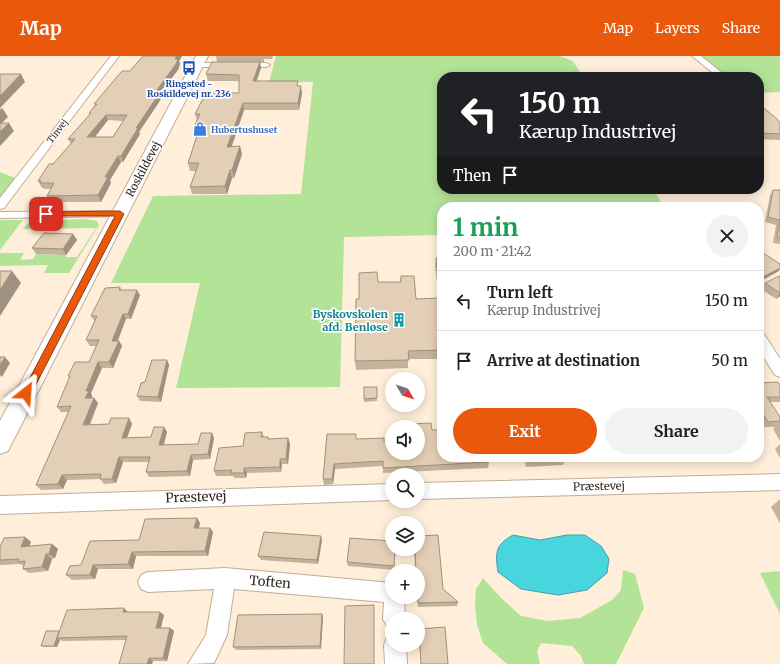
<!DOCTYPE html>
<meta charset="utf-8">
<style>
:root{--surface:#fff;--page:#f2f2f2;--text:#202124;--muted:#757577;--line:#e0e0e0;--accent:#ea580c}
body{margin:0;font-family:Merriweather,serif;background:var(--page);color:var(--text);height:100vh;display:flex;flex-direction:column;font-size:15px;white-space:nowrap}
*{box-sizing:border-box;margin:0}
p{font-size:13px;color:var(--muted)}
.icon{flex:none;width:22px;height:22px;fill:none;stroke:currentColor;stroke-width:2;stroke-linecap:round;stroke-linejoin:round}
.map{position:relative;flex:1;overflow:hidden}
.drawer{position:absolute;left:437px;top:146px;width:327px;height:260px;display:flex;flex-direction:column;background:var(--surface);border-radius:16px;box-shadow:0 2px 10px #0003}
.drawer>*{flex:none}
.guide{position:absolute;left:437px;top:16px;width:327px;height:122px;border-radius:16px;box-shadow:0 2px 10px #0003;background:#202124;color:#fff;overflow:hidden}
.needle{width:26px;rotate:129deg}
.fabs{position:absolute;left:385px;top:316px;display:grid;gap:8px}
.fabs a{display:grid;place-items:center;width:40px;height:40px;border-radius:50%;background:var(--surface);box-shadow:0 2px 10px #0003;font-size:20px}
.pin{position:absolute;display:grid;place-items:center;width:34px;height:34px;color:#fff;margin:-17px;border-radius:8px;box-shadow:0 2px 6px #0006}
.me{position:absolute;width:44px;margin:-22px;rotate:28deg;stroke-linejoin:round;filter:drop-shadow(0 0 3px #0008)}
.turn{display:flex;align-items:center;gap:14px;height:84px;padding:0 16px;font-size:18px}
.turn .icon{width:52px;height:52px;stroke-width:2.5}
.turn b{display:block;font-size:28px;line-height:34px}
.then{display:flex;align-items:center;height:38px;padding:0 16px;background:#0003;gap:8px;font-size:15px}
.round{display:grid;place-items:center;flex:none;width:42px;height:42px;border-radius:21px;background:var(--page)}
.summary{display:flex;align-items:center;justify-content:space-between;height:68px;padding:0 16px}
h1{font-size:24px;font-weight:700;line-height:30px;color:#1e9e55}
.button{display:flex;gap:8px;margin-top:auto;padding:8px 16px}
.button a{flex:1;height:46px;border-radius:24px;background:var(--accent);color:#fff;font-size:16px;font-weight:700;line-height:46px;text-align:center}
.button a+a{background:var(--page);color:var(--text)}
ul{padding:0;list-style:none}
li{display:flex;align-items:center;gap:12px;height:60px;padding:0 16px;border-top:1px solid var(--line)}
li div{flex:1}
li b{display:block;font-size:15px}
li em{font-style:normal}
header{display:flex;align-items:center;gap:24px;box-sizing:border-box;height:56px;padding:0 20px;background:var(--accent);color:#fff}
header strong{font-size:19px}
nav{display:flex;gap:22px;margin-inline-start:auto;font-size:14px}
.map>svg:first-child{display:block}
.green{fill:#b2e397}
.water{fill:#48d6de;stroke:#41a2a5}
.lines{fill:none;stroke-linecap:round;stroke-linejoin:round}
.street-casing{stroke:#c0ad94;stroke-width:2}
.secondary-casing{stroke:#c0ad94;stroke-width:2}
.street{fill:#fff;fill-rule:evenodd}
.secondary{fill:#fff;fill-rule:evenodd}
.wall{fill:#c3b29c;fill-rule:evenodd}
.shaded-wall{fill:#9f917f}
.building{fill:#e3cfb5;stroke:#9f917f;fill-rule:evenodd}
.route{fill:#ea580c;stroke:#983908}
.labels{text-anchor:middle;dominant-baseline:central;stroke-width:3.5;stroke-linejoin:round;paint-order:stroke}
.far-transit-label{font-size:9px;font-weight:bold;fill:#164399;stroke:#fefefe}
.far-shop-label{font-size:9px;font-weight:bold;fill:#366cbe;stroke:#fefefe;text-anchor:start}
.far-street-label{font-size:9px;fill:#322a20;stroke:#fefefe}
.street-label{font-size:11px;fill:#322a20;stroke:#fefefe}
.culture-label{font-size:11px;font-weight:bold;fill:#0d838f;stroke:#fefefe;text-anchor:end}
.near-street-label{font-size:13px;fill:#322a20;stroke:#fefefe}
</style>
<header>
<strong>Map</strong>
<nav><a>Map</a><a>Layers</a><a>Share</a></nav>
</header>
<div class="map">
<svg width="780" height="608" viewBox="0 0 780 608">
<rect width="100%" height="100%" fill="#ffeed9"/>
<g class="green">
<polygon points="276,0 560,0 573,5 583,21 442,21 442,133 653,133 664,151 442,151 442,179 344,181 340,331 176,332 200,227 111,227 153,140 301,138 313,26 269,26"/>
<polygon points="701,0 780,0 780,36 759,37 759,21 727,21"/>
<polygon points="0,116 15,122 0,142"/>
<polygon points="84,163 97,165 99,169 69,217 44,217 48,209 0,210 0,197 24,197 20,204 33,203 36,198 66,199 66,201 77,201 96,172 23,173 30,165"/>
<polygon points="0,164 23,164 0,194"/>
<polygon points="623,514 635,518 644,552 616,608 584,608 581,600 572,590 541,587 537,595 540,608 507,608 483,587 477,569 475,548 476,533 483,522 500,541 521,560 548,565 580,562 612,544 621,534"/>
<polygon points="780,515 780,558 760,517"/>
</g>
<path class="water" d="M513 479 540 484 567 479H585L601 490 609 503 607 517 587 534 558 539 521 533 498 516C495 497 495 489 513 479Z"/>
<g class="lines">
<defs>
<g id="street">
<polygon points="111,0 119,0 4,152 0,153 0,142"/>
<polygon points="692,0 701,0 727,21 718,21"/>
<polygon points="194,7 266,7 270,9 266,11 194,11"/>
<polygon points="120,155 126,158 124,160 0,162 0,156"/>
<polygon points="759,277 764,278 780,303 780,321 775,319 759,294"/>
<polygon points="780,418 780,434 418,443 418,427"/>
<polygon points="392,428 392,444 0,458 0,440"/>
<polygon points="225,512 392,527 392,541 404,541 405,563 392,563 392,573 387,570 383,563 384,546 234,533 227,579 214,607 188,608 206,579 214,533 148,536 141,533 138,526 141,519 148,516"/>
<polygon points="392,579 392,589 406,589 407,608 385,608 384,589 387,581"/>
</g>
<polygon id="secondary" points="196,0 208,0 8,395 0,398 0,365"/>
</defs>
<use href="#street" class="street-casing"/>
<use href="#secondary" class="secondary-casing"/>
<use href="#street" class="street"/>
<use href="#secondary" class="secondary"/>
</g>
<g class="wall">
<path d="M143 0H182L179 5 180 8 178 14 159 38 161 43 139 76 140 78 123 106H121L110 124 111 127 101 146H50L47 140 51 133H44L43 132H42L38 125 71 88 68 83 90 58 89 57 95 49 94 48 130 15ZM108 64 123 65 113 81H95Z"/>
<polygon points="216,0 273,0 272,3 264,3 264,6 217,6"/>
<polygon points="260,6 261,12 257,25 299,30 302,37 299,54 244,54 232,90 242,98 234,122 232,122 227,138 192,138 190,131 196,115 190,115 188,107 197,78 196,78 194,71 197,65 195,58 239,37 239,25 208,25 206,18"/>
<polygon points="759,48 780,67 780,84 759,83"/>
<polygon points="773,134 780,134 780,188 773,187 776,169 765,166 770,139"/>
<polygon points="73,178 77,184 66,199 36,198 32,192"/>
<polygon points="759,199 779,215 759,226"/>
<polygon points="436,202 442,202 442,303 408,303 408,312 356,314 355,305 359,243 378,226 400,226 401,220 416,243 439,242 435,210"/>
<polygon points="780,221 780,240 776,243 761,233 765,227"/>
<polygon points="120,231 122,234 140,239 131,263 126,263 118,285 119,285 122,290 113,312 102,312 91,337 92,340 92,342 94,342 98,347 90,369 109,368 129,362 132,368 127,382 151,381 164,371 167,376 164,389 198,388 212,377 214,382 210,403 193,404 190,420 149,421 146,416 149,406 123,406 116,427 104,428 100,423 67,424 63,433 41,434 36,429 69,356 61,356 57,351 70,322 68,320 89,306 97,290 90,290 86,284 95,266 91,260"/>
<polygon points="167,304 169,309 161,346 140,345 137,340 145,326"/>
<polygon points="759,327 780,329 780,346 770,346 780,361 780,385 773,373 775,371 763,371 759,364"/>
<polygon points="364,331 377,331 377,345 364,346"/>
<polygon points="409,368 432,374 442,401 489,406 488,412 383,417 383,410 335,413 333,428 324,429 323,423 327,378 357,383 384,386 390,394 418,397 418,371 409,371"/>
<polygon points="262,376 264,381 268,381 269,383 288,382 290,388 288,408 282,408 281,416 247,417 246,422 234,422 233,420 216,420 214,415 243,390"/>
<polygon points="780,388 780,402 775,393"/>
<polygon points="524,401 573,401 570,406 564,406 563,409 526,411"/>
<polygon points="780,443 780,467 771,451"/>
<polygon points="197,462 200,467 199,472 210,472 213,476 208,500 136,500 133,513 98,513 95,523 72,524 66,519 81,509 139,484"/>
<polygon points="25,481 31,486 29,490 52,488 58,493 55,502 52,503 48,515 29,517 23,513 24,510 20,508 0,509 0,491"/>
<polygon points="322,484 318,508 261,504 258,500"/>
<polygon points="396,493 394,514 348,510 347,506"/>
<polygon points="414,493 418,493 443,533 458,546 457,550 418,551 417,541 418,541 418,515 415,515"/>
<polygon points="128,556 164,559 161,572 170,572 174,575 167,605 153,605 152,608 119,608 126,584 63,585 60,584 57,591 44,591 41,590 59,575"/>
<polygon points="322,558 323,561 321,593 236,594 233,591"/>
<polygon points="419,573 448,608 421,608 418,576"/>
</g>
<g class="shaded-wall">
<polygon points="177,0 182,0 179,5 180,8 178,14 159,38 161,43 139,76 140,78 123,106 121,100 154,38"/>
<polygon points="260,6 261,12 254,31 253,25"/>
<polygon points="21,18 25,26 0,52 0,40"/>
<polygon points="301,30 302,37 299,54 298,47"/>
<polygon points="243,47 244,54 229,98 227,91"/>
<polygon points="3,53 8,61 0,69 0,56"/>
<polygon points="106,59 108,64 90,87 87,81"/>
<polygon points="9,67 14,75 0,90 0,76"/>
<polygon points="240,90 242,98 234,122 232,114"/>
<polygon points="118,100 121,106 110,124 111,127 101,146 98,139 105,121"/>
<polygon points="230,114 232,122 227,138 225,130"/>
<polygon points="73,178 77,184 66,199 63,193"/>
<polygon points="780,212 779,215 759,226 763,221"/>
<polygon points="12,215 21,227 0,260 0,234"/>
<polygon points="137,234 140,239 131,263 128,258"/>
<polygon points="780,237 780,240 776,243"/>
<polygon points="123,258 126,263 115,290 112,285"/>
<polygon points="119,285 122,290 113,312 109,306"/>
<polygon points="5,301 10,307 2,321 0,319 0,309"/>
<polygon points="167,304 169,309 161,346 158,341"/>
<polygon points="98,306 102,312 91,337 92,340 89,347 85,342 86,335"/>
<polygon points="94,342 98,347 87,374 83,369"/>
<polygon points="129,362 132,368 125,387 122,382"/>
<polygon points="164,371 167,376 162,394 159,389"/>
<polygon points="212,377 214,382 210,403 208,398"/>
<polygon points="288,382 290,388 288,408 286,403"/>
<polygon points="191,399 193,404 190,420 187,415"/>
<polygon points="119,401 123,406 116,427 112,423"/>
<polygon points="280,403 282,408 281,416 280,411"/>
<polygon points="334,408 335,413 333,428 332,423"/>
<polygon points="244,412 247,417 246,422 244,417"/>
<polygon points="62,419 67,424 63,433 58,428"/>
<polygon points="197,462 200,467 198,476 194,472"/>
<polygon points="210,472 213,476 208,500 205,495"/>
<polygon points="321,480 322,484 318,508 317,504"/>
<polygon points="25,481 31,486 27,495 21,491"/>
<polygon points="52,488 58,493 55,502 49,498"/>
<polygon points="132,496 136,500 133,513 128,508"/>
<polygon points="46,498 52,503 48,515 42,511"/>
<polygon points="93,509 98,513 95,523 90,519"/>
<polygon points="124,552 128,556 123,556"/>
<polygon points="160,556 164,559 160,575 156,572"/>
<polygon points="322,558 323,561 321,593 320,590"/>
<polygon points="170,572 174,575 167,605 163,602"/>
<polygon points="57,582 60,584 57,591 54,590"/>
<polygon points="149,602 153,605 152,608 147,608"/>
</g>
<g class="building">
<path d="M143 0H177L175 3H178L176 8 154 38H159L136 72H138L121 100H118L105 121H108L98 139 47 140 54 127H40L41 125H38L49 108H53L75 83H68L91 57H89L97 48H94L122 15H130ZM106 59H127L113 81H87Z"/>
<polygon points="212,6 260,6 253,25 298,25 297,30 301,30 298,47 243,47 227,91 240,90 232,114 230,114 225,130 190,131 199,107 188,107 200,71 194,71 200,58 195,58 206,37 239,37 239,19 206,18"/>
<polygon points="0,18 21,18 0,40"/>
<polygon points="759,48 777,63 780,67 780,78 759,77"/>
<polygon points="0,53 3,53 0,56"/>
<polygon points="0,67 9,67 0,76"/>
<polygon points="773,134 780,134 780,182 777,181 780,164 768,161"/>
<polygon points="44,177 73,178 63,193 32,192"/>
<polygon points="763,197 780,208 780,212 763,221 759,218 759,199"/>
<polygon points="436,202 442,202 442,294 408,295 409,304 355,305 356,243 359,243 359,217 377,216 378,226 401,226 401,220 414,220 416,243 441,242"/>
<polygon points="0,215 12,215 0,234"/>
<polygon points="779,220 780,221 780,237 765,227"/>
<polygon points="120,231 119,234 137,234 128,258 123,258 112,285 119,285 109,306 98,306 86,335 89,335 85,342 94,342 83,369 109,368 111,362 129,362 122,382 151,381 154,371 164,371 159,389 198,388 201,377 212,377 208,398 191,399 187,415 146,416 150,401 119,401 112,423 100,423 101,418 62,419 58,428 36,429 71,350 57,351 70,320 68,320 75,306 89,306 99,284 86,284 97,260 91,260 105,232"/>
<polygon points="0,301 5,301 0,309"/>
<polygon points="152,304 167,304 158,341 137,340 141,327 145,326"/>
<polygon points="778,326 780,329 780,341 767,341 780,361 780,365 768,366 759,351 759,327"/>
<polygon points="364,331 377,331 377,342 364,343"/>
<polygon points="431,367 432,374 442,374 442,401 488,401 489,406 383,412 383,405 334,408 332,423 323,423 327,378 356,378 356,383 384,382 384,386 390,386 390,394 392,394 392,397 418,397 418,371 409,371 409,368"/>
<polygon points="262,376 261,381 268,381 268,383 288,382 286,403 280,403 280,411 244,412 244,417 231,417 232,414 214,415 219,392 243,390 245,377"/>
<polygon points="527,401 566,401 564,401 565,404 528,405"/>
<polygon points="197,462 194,472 210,472 205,495 132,496 128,508 93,509 90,519 66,519 70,510 81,509 90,485 139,484 145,463"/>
<polygon points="264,476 321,480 317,504 258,500"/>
<polygon points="438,479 443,533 458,546 418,547 418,515 416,515 415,493 418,493 418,480"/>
<polygon points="25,481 21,491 52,488 49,498 46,498 42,511 23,513 25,505 18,506 19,503 0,504 0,491 4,482"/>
<polygon points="350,482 392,485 392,493 395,493 394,510 347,506"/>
<polygon points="374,549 374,608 344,608 345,550"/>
<polygon points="124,552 123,556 160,556 156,572 170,572 163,602 149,602 147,608 119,608 127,580 57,582 67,554"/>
<polygon points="322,558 320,590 233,591 238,559"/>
<polygon points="445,571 448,608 421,608 419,573"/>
<polygon points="46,575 59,575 54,590 41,590"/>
</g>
<polygon class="route" points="120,155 124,158 30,340 23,340 22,337 115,160 46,160 43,158 46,156"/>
<defs>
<symbol id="bus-bare" viewBox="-9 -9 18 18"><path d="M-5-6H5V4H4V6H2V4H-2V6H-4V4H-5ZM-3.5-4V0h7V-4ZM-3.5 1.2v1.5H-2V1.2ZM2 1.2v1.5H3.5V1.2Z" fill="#1a4fb4" stroke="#fefefe" stroke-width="2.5" paint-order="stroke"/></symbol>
<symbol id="shop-bare" viewBox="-9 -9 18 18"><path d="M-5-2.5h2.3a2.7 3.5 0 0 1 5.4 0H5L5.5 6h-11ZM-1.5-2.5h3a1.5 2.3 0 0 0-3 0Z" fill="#3f7fe0" stroke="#fefefe" stroke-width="2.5" paint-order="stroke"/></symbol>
<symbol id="building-bare" viewBox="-9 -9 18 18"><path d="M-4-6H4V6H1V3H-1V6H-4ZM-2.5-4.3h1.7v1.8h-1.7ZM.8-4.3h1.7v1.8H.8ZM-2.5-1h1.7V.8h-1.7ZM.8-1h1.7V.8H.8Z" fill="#0f9aa8" stroke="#fefefe" stroke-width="2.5" paint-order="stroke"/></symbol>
</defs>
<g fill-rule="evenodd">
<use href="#bus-bare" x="179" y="2" width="20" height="20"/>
<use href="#shop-bare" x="190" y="63" width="20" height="20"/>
<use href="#building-bare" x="389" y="254" width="20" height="20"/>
</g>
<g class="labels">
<g class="far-transit-label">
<text x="189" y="27">Ringsted -<tspan x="189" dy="10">Roskildevej nr. 236</tspan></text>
</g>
<g class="far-shop-label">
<text x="211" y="73">Hubertushuset</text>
</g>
<g class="far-street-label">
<text transform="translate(57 75) rotate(-52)">Tinvej</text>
</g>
<g class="street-label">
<text transform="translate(143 113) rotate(-62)">Roskildevej</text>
<text transform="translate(599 430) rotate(-1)">Præstevej</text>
</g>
<g class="culture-label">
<text x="388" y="258">Byskovskolen<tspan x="388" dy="13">afd. Benløse</tspan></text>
</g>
<g class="near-street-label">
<text transform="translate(196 441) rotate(-2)">Præstevej</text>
<text transform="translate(270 526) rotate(5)">Toften</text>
</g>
</g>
</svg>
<div class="fabs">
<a><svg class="needle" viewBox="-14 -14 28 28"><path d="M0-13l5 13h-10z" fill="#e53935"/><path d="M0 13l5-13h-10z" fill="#757577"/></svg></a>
<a><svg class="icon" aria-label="sound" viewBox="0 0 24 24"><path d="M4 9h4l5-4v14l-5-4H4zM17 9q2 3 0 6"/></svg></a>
<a><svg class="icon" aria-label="search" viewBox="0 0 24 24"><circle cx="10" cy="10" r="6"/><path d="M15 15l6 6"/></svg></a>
<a><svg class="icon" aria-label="layers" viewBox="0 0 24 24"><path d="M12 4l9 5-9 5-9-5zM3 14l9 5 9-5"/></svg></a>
<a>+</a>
<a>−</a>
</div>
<div class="pin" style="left:46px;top:158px;background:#d93025"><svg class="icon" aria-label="arrive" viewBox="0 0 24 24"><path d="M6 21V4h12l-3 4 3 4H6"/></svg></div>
<svg class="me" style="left:26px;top:337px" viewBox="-20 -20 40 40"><path d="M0-17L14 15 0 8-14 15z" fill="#ea580c" stroke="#fff" stroke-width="4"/></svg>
<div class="guide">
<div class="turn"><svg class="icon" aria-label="left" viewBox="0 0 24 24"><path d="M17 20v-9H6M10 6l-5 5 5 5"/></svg><div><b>150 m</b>Kærup Industrivej</div></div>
<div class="then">Then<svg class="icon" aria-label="arrive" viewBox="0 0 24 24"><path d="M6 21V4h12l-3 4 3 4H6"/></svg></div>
</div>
<section class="drawer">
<div class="summary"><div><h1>1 min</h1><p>200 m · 21:42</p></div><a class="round"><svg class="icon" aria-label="close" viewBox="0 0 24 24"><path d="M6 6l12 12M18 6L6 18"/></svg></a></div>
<ul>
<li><svg class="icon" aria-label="left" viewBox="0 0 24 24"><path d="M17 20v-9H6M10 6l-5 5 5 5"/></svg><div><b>Turn left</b><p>Kærup Industrivej</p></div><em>150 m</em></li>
<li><svg class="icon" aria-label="arrive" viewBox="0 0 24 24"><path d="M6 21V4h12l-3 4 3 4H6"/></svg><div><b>Arrive at destination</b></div><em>50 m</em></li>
</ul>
<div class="button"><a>Exit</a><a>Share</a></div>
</section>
</div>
